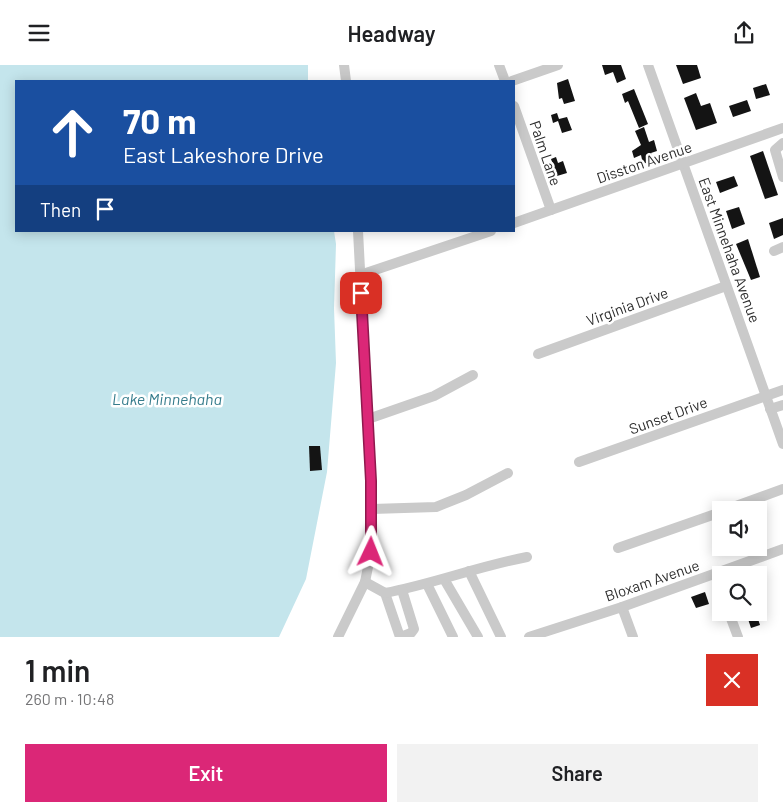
<!DOCTYPE html>
<meta charset="utf-8">
<style>
:root{--surface:#fff;--page:#f2f2f2;--text:#202124;--muted:#757577;--accent:#db2777}
body{margin:0;font-family:Barlow,sans-serif;background:var(--page);color:var(--text);height:100vh;display:flex;flex-direction:column;font-size:19px;white-space:nowrap}
*{box-sizing:border-box;margin:0}
p{font-size:16px;color:var(--muted)}
.icon{flex:none;width:28px;height:28px;fill:none;stroke:currentColor;stroke-width:2;stroke-linecap:round;stroke-linejoin:round}
.map{position:relative;height:572px;overflow:hidden}
.sheet{display:flex;flex-direction:column;background:var(--surface);flex:1}
.sheet>*{flex:none}
.top-card{position:absolute;left:15px;top:15px;width:500px;height:152px;border-radius:0px;box-shadow:0 2px 12px #0003;background:#1a4fa0;color:#fff;overflow:hidden}
.tools{position:absolute;left:712px;top:436px;display:grid;gap:10px}
.tools a{display:grid;place-items:center;width:55px;height:55px;border-radius:0px;background:var(--surface);box-shadow:0 2px 12px #0003;font-size:25px}
.pin{position:absolute;display:grid;place-items:center;width:42px;height:42px;color:#fff;margin:-21px;border-radius:10px;box-shadow:0 2px 8px #0006}
.me{position:absolute;width:55px;margin:-28px;rotate:2deg;stroke-linejoin:round;filter:drop-shadow(0 0 4px #0008)}
.turn{display:flex;align-items:center;gap:18px;height:105px;padding:0 25px;font-size:22px}
.turn .icon{width:65px;height:65px;stroke-width:2.5}
.turn b{display:block;font-size:35px;line-height:42px}
.then{display:flex;align-items:center;height:48px;padding:0 25px;background:#0003;gap:10px;font-size:19px}
.round{display:grid;place-items:center;flex:none;width:52px;height:52px;border-radius:0px;background:var(--page)}
.overview{display:flex;align-items:center;justify-content:space-between;height:85px;padding:0 25px}
h1{font-size:30px;font-weight:600;line-height:38px}
.button{display:flex;gap:10px;margin-top:auto;padding:10px 25px}
.button a{flex:1;height:58px;border-radius:0px;background:var(--accent);color:#fff;font-size:20px;font-weight:600;line-height:58px;text-align:center}
.button a+a{background:var(--page);color:var(--text)}
header{display:flex;justify-content:space-between;align-items:center;height:65px;padding:0 25px;background:var(--surface);font-size:22px;font-weight:600}
.map>svg:first-child{display:block}
.water{fill:#c4e5ec}
.building{fill:#141414}
.lines{fill:none;stroke-linecap:round;stroke-linejoin:round}
.minor{stroke:#cacaca;stroke-width:10}
.route-casing{stroke:#8e194d;stroke-width:12}
.route{stroke:#db2777;stroke-width:9}
.labels{text-anchor:middle;dominant-baseline:central;stroke-width:5;stroke-linejoin:round;paint-order:stroke}
.street-label{font-size:15px;fill:#2d2d2d;stroke:#fff}
.water-label{font-size:16px;font-style:italic;fill:#367c8c;stroke:#fff}
</style>
<header><svg class="icon" aria-label="menu" viewBox="0 0 24 24"><path d="M4 6h16M4 12h16M4 18h16"/></svg>Headway<svg class="icon" aria-label="share" viewBox="0 0 24 24"><path d="M12 15V3M7 8l5-5 5 5M5 13v7h14v-7"/></svg></header>
<div class="map">
<svg width="783" height="572" viewBox="0 0 783 572">
<rect width="100%" height="100%" fill="#fff"/>
<polygon class="water" points="0,0 308,0 308,16 16,16 16,166 334,166 336,179 334,243 336,298 327,407 306,514 279,572 0,572"/>
<g class="building">
<polygon points="602,0 621,0 626,14 617,18 613,7 605,10"/>
<polygon points="676,0 697,0 701,13 683,19"/>
<polygon points="568,14 575,36 564,39 562,33 559,34 557,18"/>
<polygon points="766,19 770,30 756,34 753,23"/>
<polygon points="634,24 648,59 639,63 628,36 625,38 622,29"/>
<polygon points="696,28 701,41 710,38 717,58 696,65 684,33"/>
<polygon points="747,35 751,46 733,52 729,41"/>
<polygon points="557,48 559,54 567,52 572,65 562,68 558,56 553,58 551,50"/>
<polygon points="644,62 649,77 654,75 657,86 651,88 654,95 643,99 641,90 634,93 632,86 641,80 635,66"/>
<polygon points="763,86 778,130 765,134 750,91"/>
<polygon points="556,92 558,98 563,96 567,108 557,111 551,94"/>
<polygon points="734,111 738,121 720,128 716,117"/>
<polygon points="739,142 745,159 732,164 726,146"/>
<polygon points="783,153 783,170 774,174 769,158"/>
<polygon points="748,174 760,212 751,215 736,179"/>
<polygon points="309,381 320,381 322,405 310,406"/>
<polygon points="705,527 709,539 696,543 691,532"/>
<polygon points="746,548 756,548 760,560 751,563"/>
</g>
<g class="lines">
<g class="minor">
<polyline points="344,0 346,16"/>
<polyline points="499,0 505,16"/>
<polyline points="648,0 783,379"/>
<polyline points="512,16 558,0"/>
<polyline points="514,41 551,145"/>
<polyline points="783,78 775,85 783,112"/>
<polyline points="514,158 783,63"/>
<polyline points="774,186 783,182"/>
<polyline points="360,210 491,166"/>
<polyline points="538,289 726,221"/>
<polyline points="770,344 783,340"/>
<polyline points="368,354 434,331 473,310"/>
<polyline points="579,397 783,325"/>
<polyline points="372,444 436,442 466,430 508,408"/>
<polyline points="725,445 783,424"/>
<polyline points="618,483 721,447"/>
<polyline points="469,506 501,572"/>
<polyline points="715,509 721,526"/>
<polyline points="444,514 478,572"/>
<polyline points="365,517 385,528 400,572"/>
<polyline points="427,519 453,572"/>
<path d="M385 528C433 519 479 501 527 492"/>
<polyline points="622,542 633,572"/>
<polyline points="729,548 738,572"/>
<polyline points="338,572 365,517 371,487 371,416 358,166"/>
<polyline points="401,572 411,568 414,564 402,525"/>
<polyline points="529,572 622,542 783,484"/>
</g>
</g>
<g class="lines">
<defs>
<polyline id="route" points="361,228 371,416 371,487"/>
</defs>
<use href="#route" class="route-casing"/>
<use href="#route" class="route"/>
</g>
<g class="labels">
<g class="street-label">
<text transform="translate(546 88) rotate(71)">Palm Lane</text>
<text transform="translate(644 97) rotate(-19)">Disston Avenue</text>
<text transform="translate(730 185) rotate(70)">East Minnehaha Avenue</text>
<text transform="translate(627 241) rotate(-20)">Virginia Drive</text>
<text transform="translate(668 350) rotate(-20)">Sunset Drive</text>
<text transform="translate(652 515) rotate(-19)">Bloxam Avenue</text>
</g>
<g class="water-label">
<text x="167" y="333">Lake Minnehaha</text>
</g>
</g>
</svg>
<div class="tools">
<a><svg class="icon" aria-label="sound" viewBox="0 0 24 24"><path d="M4 9h4l5-4v14l-5-4H4zM17 9q2 3 0 6"/></svg></a>
<a><svg class="icon" aria-label="search" viewBox="0 0 24 24"><circle cx="10" cy="10" r="6"/><path d="M15 15l6 6"/></svg></a>
</div>
<div class="pin" style="left:361px;top:228px;background:#d93025"><svg class="icon" aria-label="arrive" viewBox="0 0 24 24"><path d="M6 21V4h12l-3 4 3 4H6"/></svg></div>
<svg class="me" style="left:371px;top:487px" viewBox="-20 -20 40 40"><path d="M0-17L14 15 0 8-14 15z" fill="#db2777" stroke="#fff" stroke-width="4"/></svg>
<div class="top-card">
<div class="turn"><svg class="icon" aria-label="ahead" viewBox="0 0 24 24"><path d="M12 20V5M6 11l6-6 6 6"/></svg><div><b>70 m</b>East Lakeshore Drive</div></div>
<div class="then">Then<svg class="icon" aria-label="arrive" viewBox="0 0 24 24"><path d="M6 21V4h12l-3 4 3 4H6"/></svg></div>
</div>
</div>
<section class="sheet">
<div class="overview"><div><h1>1 min</h1><p>260 m · 10:48</p></div><a class="round" style="background:#d93025;color:#fff"><svg class="icon" aria-label="close" viewBox="0 0 24 24"><path d="M6 6l12 12M18 6L6 18"/></svg></a></div>
<div class="button"><a>Exit</a><a>Share</a></div>
</section>
